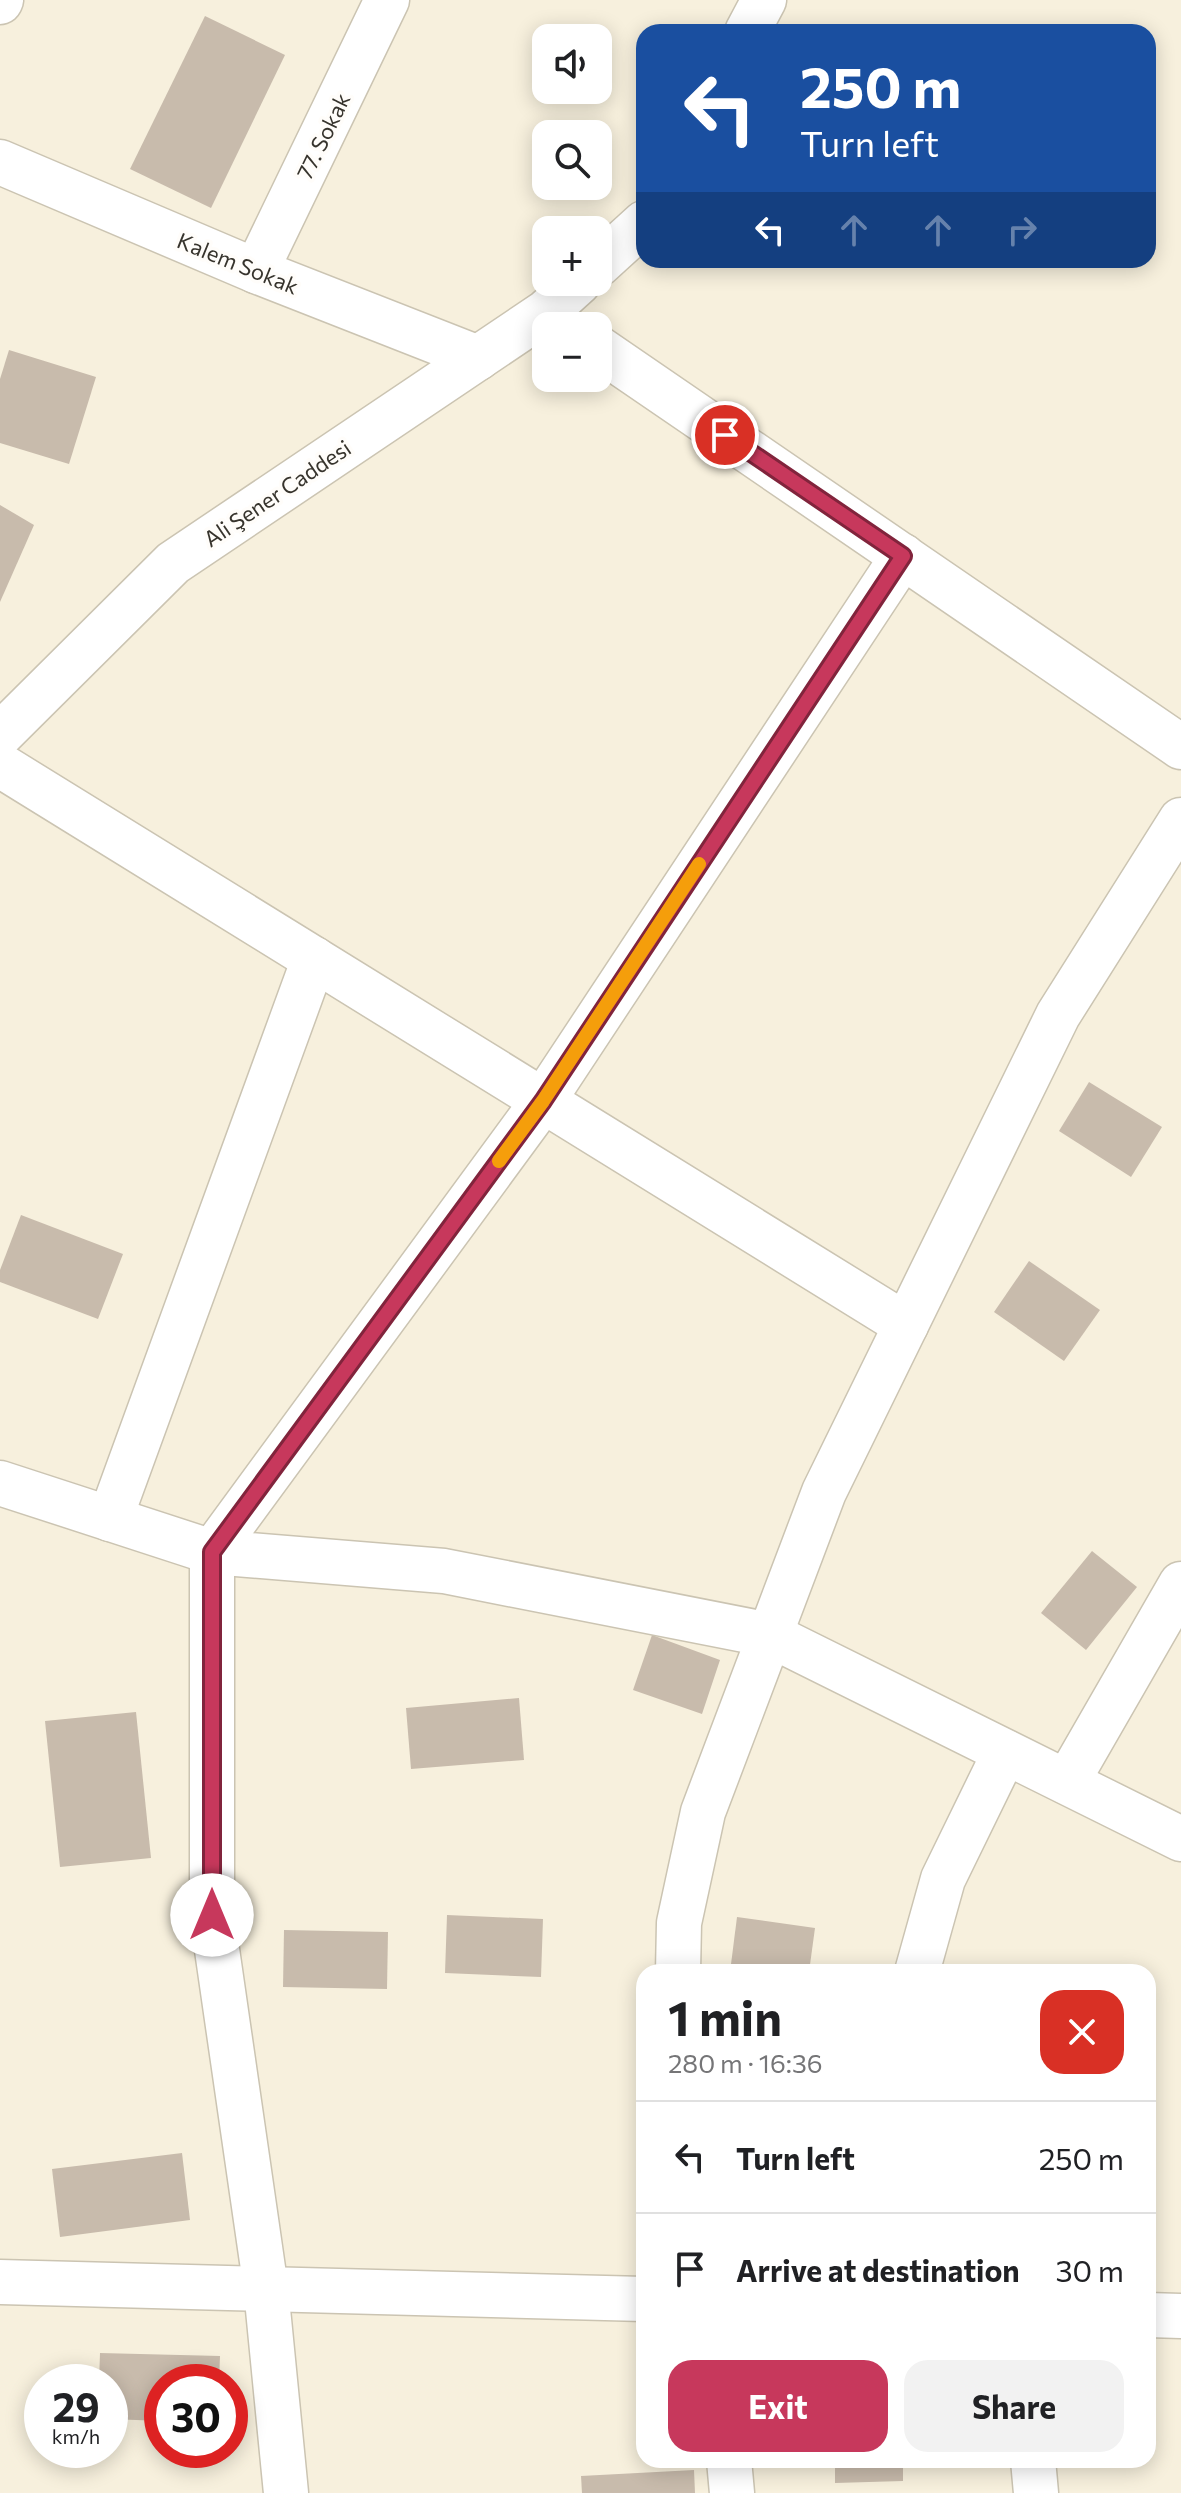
<!DOCTYPE html>
<meta charset="utf-8">
<style>
:root{--surface:#fff;--page:#f2f2f2;--text:#202124;--muted:#757577;--line:#e0e0e0;--accent:#c7385c}
body{margin:0;font-family:Commissioner,sans-serif;background:var(--page);color:var(--text);height:100vh;display:flex;flex-direction:column;font-size:30px;white-space:nowrap}
*{box-sizing:border-box;margin:0}
p{font-size:26px;color:var(--muted)}
.icon{flex:none;width:44px;height:44px;fill:none;stroke:currentColor;stroke-width:2;stroke-linecap:round;stroke-linejoin:round}
.map{position:relative;flex:1;overflow:hidden}
.side{position:absolute;left:636px;top:1964px;width:520px;height:504px;display:flex;flex-direction:column;background:var(--surface);border-radius:24px;box-shadow:0 4px 20px #0003}
.side>*{flex:none}
.banner{position:absolute;left:636px;top:24px;width:520px;height:244px;border-radius:24px;box-shadow:0 4px 20px #0003;background:#1a4fa0;color:#fff;overflow:hidden}
.buttons{position:absolute;left:532px;top:24px;display:grid;gap:16px}
.buttons a{display:grid;place-items:center;width:80px;height:80px;border-radius:16px;background:var(--surface);box-shadow:0 4px 20px #0003;font-size:40px}
.speed{position:absolute;left:24px;top:2364px;display:flex;gap:16px;font-size:40px;font-weight:700;text-align:center}
.speed>*{display:grid;place-content:center;width:104px;height:104px;border-radius:50%;background:var(--surface);box-shadow:0 4px 20px #0003;line-height:1}
.speed small{font-size:20px;font-weight:400}
.speed .limit{border:12px solid #d22;background:#fff;color:#111}
.pin{position:absolute;display:grid;place-items:center;width:68px;height:68px;color:#fff;margin:-34px;border:4px solid #fff;border-radius:50%;box-shadow:0 2px 8px #0007}
.me{position:absolute;width:88px;margin:-44px;rotate:0deg;stroke-linejoin:round;filter:drop-shadow(0 0 6px #0008)}
.turn{display:flex;align-items:center;gap:28px;height:168px;padding:0 32px;font-size:36px}
.turn .icon{width:104px;height:104px;stroke-width:2.5}
.turn b{display:block;font-size:56px;line-height:68px}
.lanes{display:flex;align-items:center;height:76px;padding:0 32px;background:#0003;justify-content:center;gap:40px;direction:ltr}
.lanes .off{opacity:.35}
.round{display:grid;place-items:center;flex:none;width:84px;height:84px;border-radius:24px;background:var(--page)}
.headline{display:flex;align-items:center;justify-content:space-between;height:136px;padding:0 32px}
h1{font-size:48px;font-weight:700;line-height:60px}
.primary-button{display:flex;gap:16px;margin-top:auto;padding:16px 32px}
.primary-button a{flex:1;height:92px;border-radius:24px;background:var(--accent);color:#fff;font-size:32px;font-weight:700;line-height:92px;text-align:center}
.primary-button a+a{background:var(--page);color:var(--text)}
ul{padding:0;list-style:none}
li{display:flex;align-items:center;gap:24px;height:112px;padding:0 32px;border-top:2px solid var(--line)}
li div{flex:1}
li b{display:block;font-size:30px}
li em{font-style:normal}
.map>svg:first-child{display:block}
.building{fill:#c8bbac}
.lines{fill:none;stroke-linecap:round;stroke-linejoin:round}
.minor-casing{stroke:#cbc4b2;stroke-width:47}
.minor{stroke:#fff;stroke-width:44}
.route-casing{stroke:#81243c;stroke-width:20}
.route{stroke:#c7385c;stroke-width:14}
.slow{stroke:#f59e0b;stroke-width:14}
.labels{text-anchor:middle;dominant-baseline:central;stroke-width:7;stroke-linejoin:round;paint-order:stroke}
.street-label{font-size:22px;fill:#37342d;stroke:#fffdfa}
</style>
<div class="map">
<svg width="1181" height="2493" viewBox="0 0 1181 2493">
<rect width="100%" height="100%" fill="#f7f0dd"/>
<g class="building">
<polygon points="205,16 285,55 211,208 130,169"/>
<polygon points="9,350 96,377 69,464 0,443 0,379"/>
<polygon points="0,505 34,525 0,602"/>
<polygon points="1089,1082 1162,1127 1131,1177 1059,1131"/>
<polygon points="21,1215 123,1254 98,1319 0,1282 0,1270"/>
<polygon points="1029,1261 1100,1310 1064,1361 994,1312"/>
<polygon points="1092,1551 1137,1587 1086,1650 1041,1613"/>
<polygon points="652,1635 720,1660 702,1714 633,1690"/>
<polygon points="519,1698 524,1760 411,1769 406,1708"/>
<polygon points="136,1712 151,1858 60,1867 45,1721"/>
<polygon points="447,1915 543,1919 541,1977 445,1973"/>
<polygon points="737,1917 815,1928 809,1972 730,1972"/>
<polygon points="284,1930 388,1932 387,1989 283,1987"/>
<polygon points="182,2153 190,2220 60,2237 52,2169"/>
<polygon points="100,2353 220,2356 219,2382 162,2382 162,2421 110,2419 110,2382 99,2382"/>
<polygon points="835,2460 903,2460 903,2481 835,2483"/>
<polygon points="694,2470 695,2493 582,2493 581,2476"/>
</g>
<g class="lines">
<defs>
<g id="minor">
<polyline points="0,2 1,0"/>
<polyline points="747,32 764,0"/>
<polyline points="0,162 256,271 478,358"/>
<polyline points="598,265 644,223"/>
<polyline points="256,271 387,0"/>
<polyline points="598,348 1181,747"/>
<polyline points="0,735 173,563 546,312 579,282"/>
<polyline points="0,765 906,1325"/>
<polyline points="0,1483 212,1552 444,1571 770,1635 1181,1839"/>
<polyline points="110,1519 314,959"/>
<polyline points="1067,1782 1181,1584"/>
<polyline points="678,1972 679,1923 703,1812 824,1492 1058,1015 1181,820"/>
<polyline points="917,1972 943,1879 1005,1752"/>
<polyline points="0,2282 644,2299"/>
<polyline points="1148,2315 1181,2316"/>
<polyline points="729,2460 732,2493"/>
<polyline points="1033,2460 1036,2493"/>
<polyline points="286,2493 266,2289 212,1915 212,1552 543,1101 903,556"/>
</g>
</defs>
<use href="#minor" class="minor-casing"/>
<use href="#minor" class="minor"/>
</g>
<g class="lines">
<defs>
<polyline id="route" points="212,1915 212,1552 543,1101 903,556 725,435"/>
</defs>
<use href="#route" class="route-casing"/>
<use href="#route" class="route"/>
<polyline class="slow" points="499,1161 543,1101 699,864"/>
</g>
<g class="labels">
<g class="street-label">
<text transform="translate(323 136) rotate(-64)">77. Sokak</text>
<text transform="translate(238 263) rotate(22)">Kalem Sokak</text>
<text transform="translate(277 493) rotate(-34)">Ali Şener Caddesi</text>
</g>
</g>
</svg>
<div class="buttons">
<a><svg class="icon" aria-label="sound" viewBox="0 0 24 24"><path d="M4 9h4l5-4v14l-5-4H4zM17 9q2 3 0 6"/></svg></a>
<a><svg class="icon" aria-label="search" viewBox="0 0 24 24"><circle cx="10" cy="10" r="6"/><path d="M15 15l6 6"/></svg></a>
<a>+</a>
<a>−</a>
</div>
<div class="speed"><div>29<small>km/h</small></div><div class="limit">30</div></div>
<div class="pin" style="left:725px;top:435px;background:#d93025"><svg class="icon" aria-label="arrive" viewBox="0 0 24 24"><path d="M6 21V4h12l-3 4 3 4H6"/></svg></div>
<svg class="me" style="left:212px;top:1915px" viewBox="-20 -20 40 40"><circle r="19" fill="#fff"/><path d="M0-13L10 11 0 6-10 11z" fill="#c7385c"/></svg>
<div class="banner">
<div class="turn"><svg class="icon" aria-label="left" viewBox="0 0 24 24"><path d="M17 20v-9H6M10 6l-5 5 5 5"/></svg><div><b>250 m</b>Turn left</div></div>
<div class="lanes"><svg class="icon" aria-label="left" viewBox="0 0 24 24"><path d="M17 20v-9H6M10 6l-5 5 5 5"/></svg><svg class="icon off" aria-label="ahead" viewBox="0 0 24 24"><path d="M12 20V5M6 11l6-6 6 6"/></svg><svg class="icon off" aria-label="ahead" viewBox="0 0 24 24"><path d="M12 20V5M6 11l6-6 6 6"/></svg><svg class="icon off" aria-label="right" viewBox="0 0 24 24"><path d="M7 20v-9h11M14 6l5 5-5 5"/></svg></div>
</div>
<section class="side">
<div class="headline"><div><h1>1 min</h1><p>280 m · 16:36</p></div><a class="round" style="background:#d93025;color:#fff"><svg class="icon" aria-label="close" viewBox="0 0 24 24"><path d="M6 6l12 12M18 6L6 18"/></svg></a></div>
<ul>
<li><svg class="icon" aria-label="left" viewBox="0 0 24 24"><path d="M17 20v-9H6M10 6l-5 5 5 5"/></svg><div><b>Turn left</b></div><em>250 m</em></li>
<li><svg class="icon" aria-label="arrive" viewBox="0 0 24 24"><path d="M6 21V4h12l-3 4 3 4H6"/></svg><div><b>Arrive at destination</b></div><em>30 m</em></li>
</ul>
<div class="primary-button"><a>Exit</a><a>Share</a></div>
</section>
</div>
